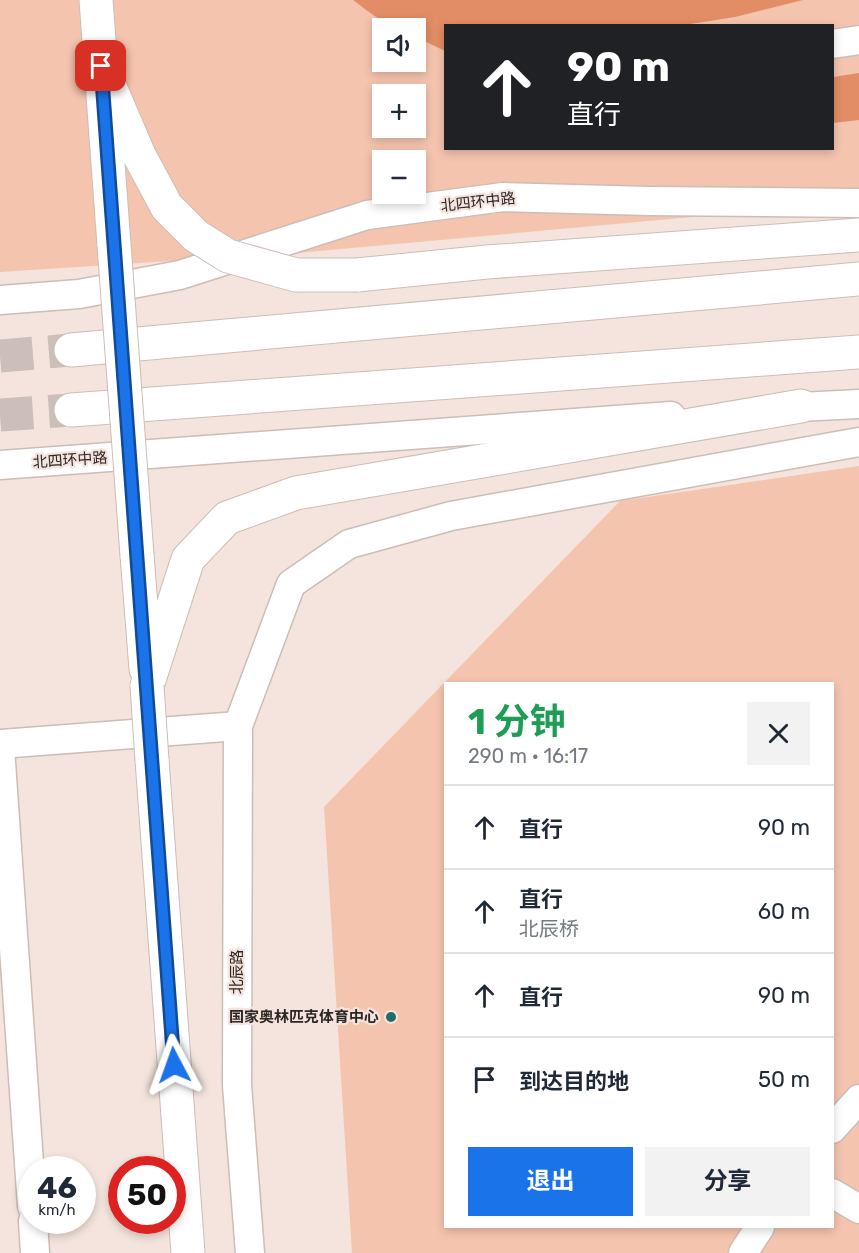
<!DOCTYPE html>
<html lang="zh">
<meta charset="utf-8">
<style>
:root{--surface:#fff;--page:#f2f2f3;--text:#1f2937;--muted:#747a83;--line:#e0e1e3;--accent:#1a73e8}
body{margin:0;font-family:Rubik,"Noto Sans SC",sans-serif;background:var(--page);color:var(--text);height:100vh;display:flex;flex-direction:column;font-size:22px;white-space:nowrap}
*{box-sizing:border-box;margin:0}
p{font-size:20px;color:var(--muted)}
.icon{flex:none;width:33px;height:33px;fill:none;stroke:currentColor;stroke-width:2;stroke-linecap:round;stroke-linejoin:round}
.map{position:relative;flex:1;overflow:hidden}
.sheet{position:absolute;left:444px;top:682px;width:390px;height:546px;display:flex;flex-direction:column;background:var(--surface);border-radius:0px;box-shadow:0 3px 9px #0003}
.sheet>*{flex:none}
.hud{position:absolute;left:444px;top:24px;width:390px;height:126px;border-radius:0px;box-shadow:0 3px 9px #0003;background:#202124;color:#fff;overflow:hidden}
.buttons{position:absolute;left:372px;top:18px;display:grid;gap:12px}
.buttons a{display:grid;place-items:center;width:54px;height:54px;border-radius:0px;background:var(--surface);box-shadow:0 3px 9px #0003;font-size:30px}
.speed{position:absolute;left:18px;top:1156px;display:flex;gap:12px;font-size:30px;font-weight:700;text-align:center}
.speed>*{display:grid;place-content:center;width:78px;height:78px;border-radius:50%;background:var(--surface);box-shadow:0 3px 9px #0003;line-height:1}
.speed small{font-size:15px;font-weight:400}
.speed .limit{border:9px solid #d22;background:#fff;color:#111}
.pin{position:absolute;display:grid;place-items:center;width:51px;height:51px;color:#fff;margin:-26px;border-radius:12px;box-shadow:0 3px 9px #0006}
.me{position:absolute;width:66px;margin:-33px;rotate:356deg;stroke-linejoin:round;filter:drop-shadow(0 0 4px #0008)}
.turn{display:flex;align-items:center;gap:21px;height:126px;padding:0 24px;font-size:27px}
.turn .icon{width:78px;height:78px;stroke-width:2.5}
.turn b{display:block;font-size:42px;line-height:51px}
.round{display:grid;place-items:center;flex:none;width:63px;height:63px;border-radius:0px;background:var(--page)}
.summary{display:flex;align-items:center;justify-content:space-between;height:102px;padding:0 24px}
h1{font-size:36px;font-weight:700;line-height:45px;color:#1e9e55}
.primary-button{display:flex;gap:12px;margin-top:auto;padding:12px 24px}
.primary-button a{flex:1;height:69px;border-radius:0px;background:var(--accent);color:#fff;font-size:24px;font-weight:700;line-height:69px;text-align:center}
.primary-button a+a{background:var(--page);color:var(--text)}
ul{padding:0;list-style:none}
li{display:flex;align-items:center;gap:18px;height:84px;padding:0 24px;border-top:2px solid var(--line)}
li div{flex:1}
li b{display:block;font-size:22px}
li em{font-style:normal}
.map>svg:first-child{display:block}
.green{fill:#f5c4ae;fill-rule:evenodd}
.water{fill:#e28d65}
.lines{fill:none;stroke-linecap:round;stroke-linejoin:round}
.highway-tunnel{stroke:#ccbeb8;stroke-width:33;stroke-dasharray:33 16;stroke-linecap:butt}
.minor-casing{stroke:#ccbdb6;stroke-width:31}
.major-casing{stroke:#ccbdb6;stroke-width:35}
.highway-casing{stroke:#ccbdb6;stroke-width:35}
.minor{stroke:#fff;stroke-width:28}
.major{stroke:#fff;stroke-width:33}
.highway{stroke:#fff;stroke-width:33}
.major-bridge-casing{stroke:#ccbdb6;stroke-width:35;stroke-linecap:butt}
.highway-bridge-casing{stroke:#ccbdb6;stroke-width:35;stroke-linecap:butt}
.major-bridge{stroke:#fff;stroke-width:33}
.highway-bridge{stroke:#fff;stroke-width:33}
.route-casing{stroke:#114b97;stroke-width:15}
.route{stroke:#1a73e8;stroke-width:10}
.poi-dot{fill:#236d69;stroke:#f4e4dd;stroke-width:2}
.labels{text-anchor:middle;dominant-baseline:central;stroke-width:4.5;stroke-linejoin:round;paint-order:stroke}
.street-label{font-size:15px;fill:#2d2724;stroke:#f4e4dd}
.poi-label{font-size:15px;font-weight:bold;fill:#2d2724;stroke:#f4e4dd;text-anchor:end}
</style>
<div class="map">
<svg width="859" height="1253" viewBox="0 0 859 1253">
<rect width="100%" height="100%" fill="#f4e4dd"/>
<g class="green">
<path d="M0 0H859V202L297 253 0 272ZM446 26H832V148H446ZM382 28H416V62H382ZM382 94H416V128H382ZM382 160H416V194H382Z"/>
<path d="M859 466V1253H352L324 807 620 501ZM446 684H832V1227H446Z"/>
</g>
<g class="water">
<path d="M353 0H803L735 17 684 25 446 26 445 51 416 37V28C386 28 376 17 353 0Z"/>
<polygon points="859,73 859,120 833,123 833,77"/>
</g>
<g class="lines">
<g class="highway-tunnel">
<polyline points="0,356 71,350"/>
<polyline points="0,415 71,410"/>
</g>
<defs>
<g id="minor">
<polyline points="832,44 859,40"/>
<polyline points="0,300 79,294 180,275 367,215 503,197 649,201 859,203"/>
<polyline points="780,408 859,404"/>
<polyline points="0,465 671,416"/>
<polyline points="0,744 238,726"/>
<polyline points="0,748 32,1206"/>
<polyline points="832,1129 859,1099"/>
<polyline points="832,1193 859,1209"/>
<polyline points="33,1221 35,1253"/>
<polyline points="250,1253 237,1085 238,726 291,584 349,544 451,516 859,442"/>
<polyline points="743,1253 760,1227"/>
</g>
<g id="major">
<polyline points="96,0 114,245"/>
<polyline points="137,555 146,669"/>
<polyline points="147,686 188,559 227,518 296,493 801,406"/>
<polyline points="152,760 188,1253"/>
</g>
<g id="highway">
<polyline points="101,66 139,155 167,207"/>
<polyline points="357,275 487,262 859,235"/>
<polyline points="71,350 859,279"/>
<polyline points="71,410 859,352"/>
</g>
</defs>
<use href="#minor" class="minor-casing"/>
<use href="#major" class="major-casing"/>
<use href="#highway" class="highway-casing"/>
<use href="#minor" class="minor"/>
<use href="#major" class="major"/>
<use href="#highway" class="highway"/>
<defs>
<g id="major-bridge">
<polyline points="114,245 137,555"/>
<polyline points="147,686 152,760"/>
</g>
<polyline id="highway-bridge" points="167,207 196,236 228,256 296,275 357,275"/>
</defs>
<use href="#major-bridge" class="major-bridge-casing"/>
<use href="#highway-bridge" class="highway-bridge-casing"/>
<use href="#major-bridge" class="major-bridge"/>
<use href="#highway-bridge" class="highway-bridge"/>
</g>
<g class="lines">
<defs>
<polyline id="route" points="101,66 174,1065"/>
</defs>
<use href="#route" class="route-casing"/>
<use href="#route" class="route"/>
</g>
<circle class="poi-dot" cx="391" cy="1017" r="6"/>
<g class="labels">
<g class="street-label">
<text transform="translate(478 202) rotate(-6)">北四环中路</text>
<text transform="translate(70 460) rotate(-4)">北四环中路</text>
<text transform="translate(237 972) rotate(-90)">北辰路</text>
</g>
<g class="poi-label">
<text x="379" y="1017">国家奥林匹克体育中心</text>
</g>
</g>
</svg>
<div class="buttons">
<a><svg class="icon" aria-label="sound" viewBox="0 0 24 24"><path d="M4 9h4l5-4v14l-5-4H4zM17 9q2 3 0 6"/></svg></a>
<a>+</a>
<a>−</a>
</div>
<div class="speed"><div>46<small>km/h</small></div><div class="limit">50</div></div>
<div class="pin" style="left:101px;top:66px;background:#d93025"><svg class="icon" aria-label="arrive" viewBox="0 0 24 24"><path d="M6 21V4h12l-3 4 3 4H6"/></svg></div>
<svg class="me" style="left:174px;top:1065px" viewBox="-20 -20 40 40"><path d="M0-17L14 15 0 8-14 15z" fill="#1a73e8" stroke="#fff" stroke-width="4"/></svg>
<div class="hud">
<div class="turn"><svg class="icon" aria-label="ahead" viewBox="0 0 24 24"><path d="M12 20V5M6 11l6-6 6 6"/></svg><div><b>90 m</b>直行</div></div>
</div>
<section class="sheet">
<div class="summary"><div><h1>1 分钟</h1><p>290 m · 16:17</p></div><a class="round"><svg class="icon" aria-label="close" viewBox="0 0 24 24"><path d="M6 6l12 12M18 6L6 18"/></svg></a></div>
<ul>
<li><svg class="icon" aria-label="ahead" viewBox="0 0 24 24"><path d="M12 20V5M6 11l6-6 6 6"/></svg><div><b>直行</b></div><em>90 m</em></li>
<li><svg class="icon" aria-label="ahead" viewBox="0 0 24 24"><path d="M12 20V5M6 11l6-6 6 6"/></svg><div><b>直行</b><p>北辰桥</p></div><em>60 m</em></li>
<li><svg class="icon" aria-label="ahead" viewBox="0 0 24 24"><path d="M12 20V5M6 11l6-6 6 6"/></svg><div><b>直行</b></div><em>90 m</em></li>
<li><svg class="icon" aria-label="arrive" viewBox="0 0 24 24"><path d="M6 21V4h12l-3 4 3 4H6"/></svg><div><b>到达目的地</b></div><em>50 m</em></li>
</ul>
<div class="primary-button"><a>退出</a><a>分享</a></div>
</section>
</div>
